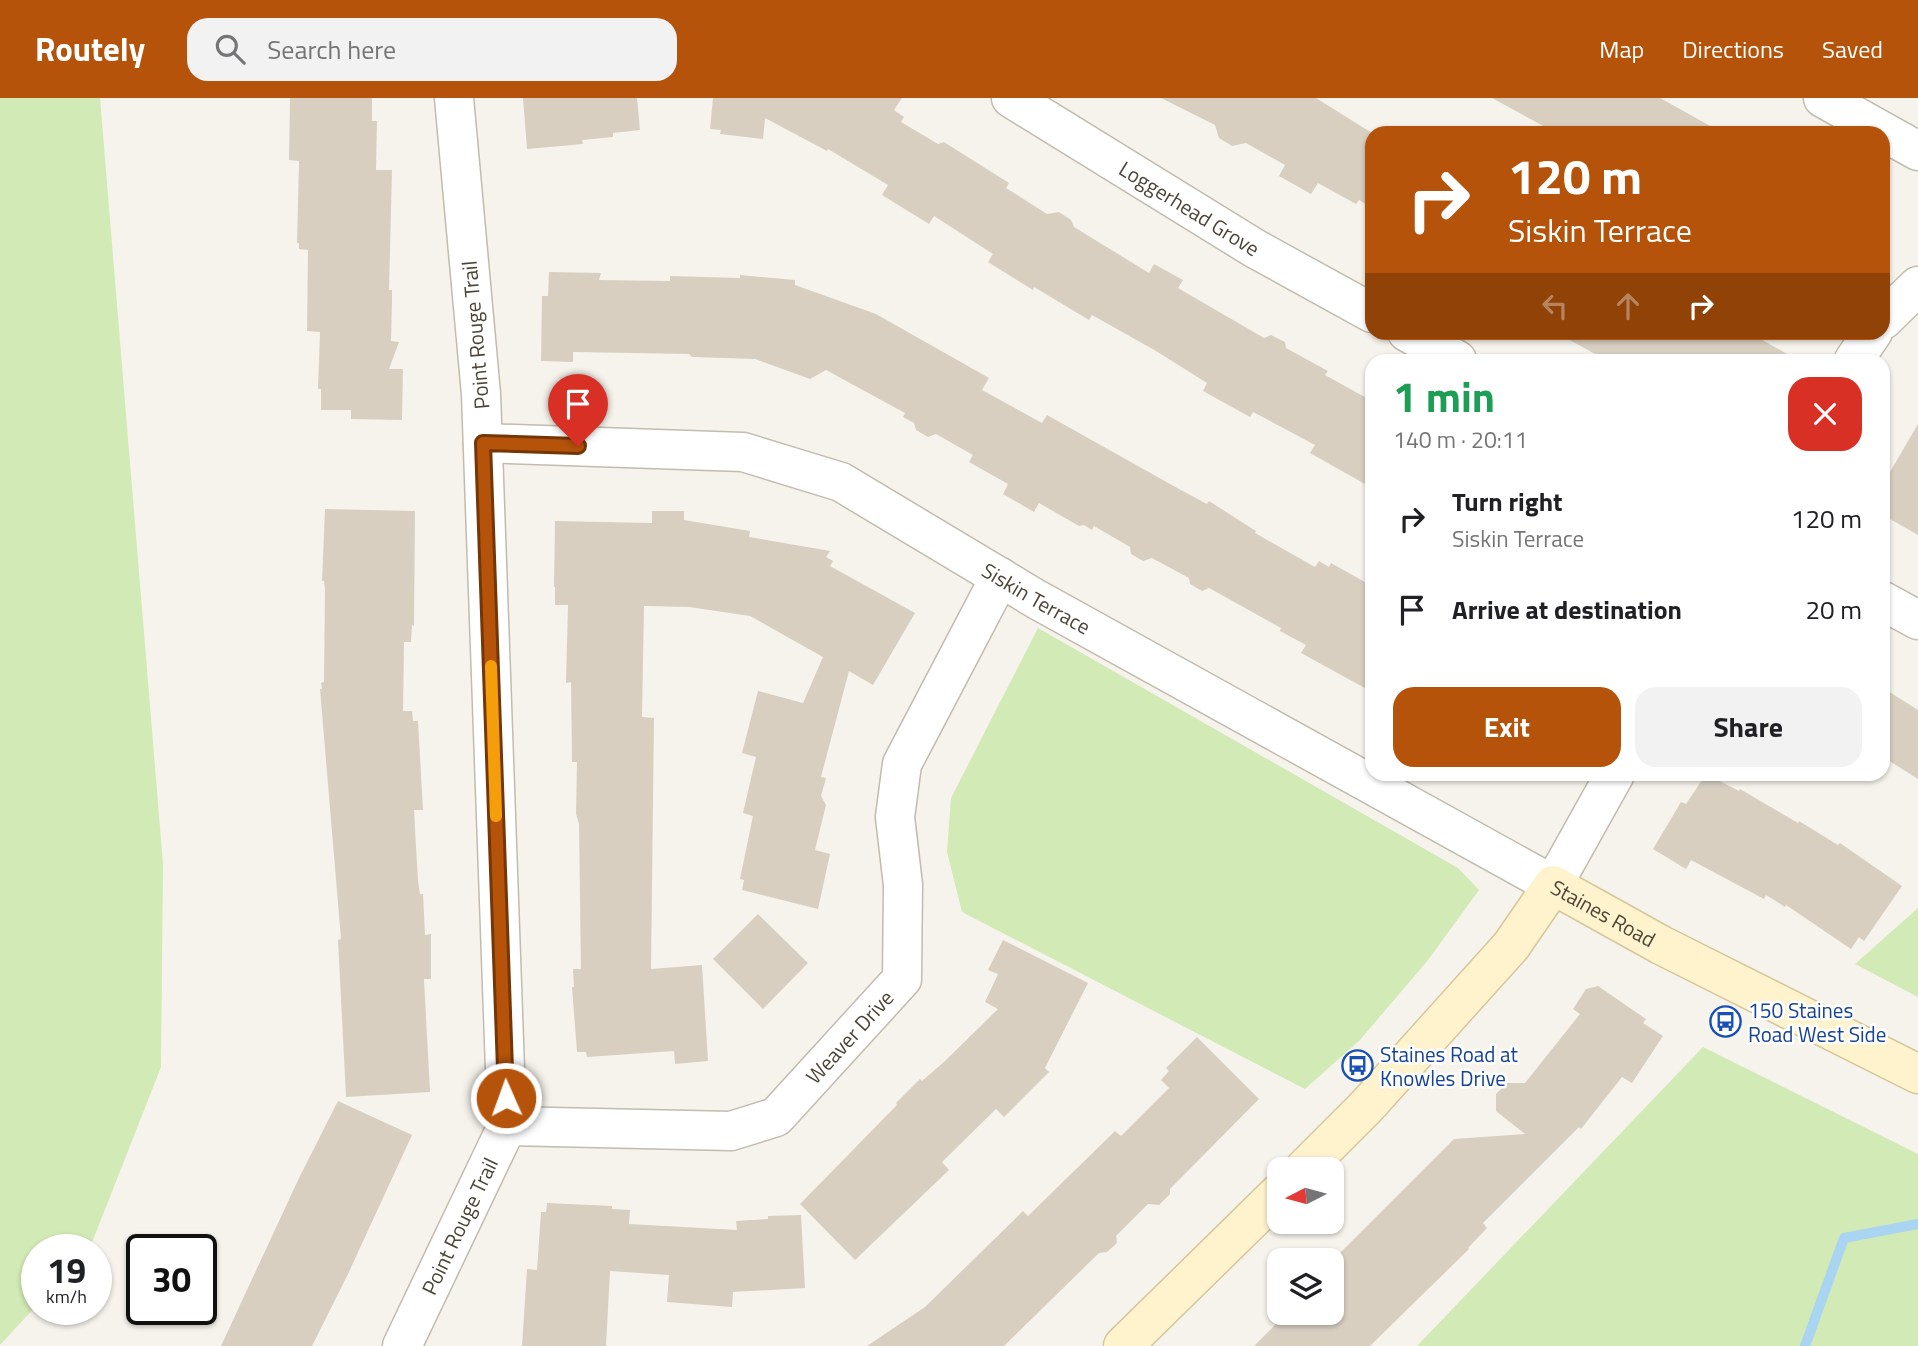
<!DOCTYPE html>
<meta charset="utf-8">
<style>
:root{--surface:#fff;--page:#f2f2f2;--text:#202124;--muted:#757577;--accent:#b45309}
body{margin:0;font-family:"Titillium Web",sans-serif;background:var(--page);color:var(--text);height:100vh;display:flex;flex-direction:column;font-size:26px;white-space:nowrap}
*{box-sizing:border-box;margin:0}
p{font-size:23px;color:var(--muted)}
.icon{flex:none;width:38px;height:38px;fill:none;stroke:currentColor;stroke-width:2;stroke-linecap:round;stroke-linejoin:round}
.map{position:relative;flex:1;overflow:hidden}
.details{position:absolute;left:1365px;top:256px;width:525px;height:427px;display:flex;flex-direction:column;background:var(--surface);border-radius:21px;box-shadow:0 2px 5px #0004}
.details>*{flex:none}
.guide{position:absolute;left:1365px;top:28px;width:525px;height:214px;border-radius:21px;box-shadow:0 2px 5px #0004;background:#b45309;color:#fff;overflow:hidden}
.needle{width:46px;rotate:264deg}
.tools{position:absolute;left:1267px;top:1059px;display:grid;gap:14px}
.tools a{display:grid;place-items:center;width:77px;height:77px;border-radius:14px;background:var(--surface);box-shadow:0 2px 5px #0004;font-size:35px}
.speed{position:absolute;left:21px;top:1136px;display:flex;gap:14px;font-size:35px;font-weight:700;text-align:center}
.speed>*{display:grid;place-content:center;width:91px;height:91px;border-radius:50%;background:var(--surface);box-shadow:0 2px 5px #0004;line-height:1}
.speed small{font-size:18px;font-weight:400}
.speed .limit{border:4px solid #111;border-radius:10px;background:#fff;color:#111}
.pin{position:absolute;display:grid;place-items:center;width:60px;height:60px;color:#fff;margin:-72px -30px;border-radius:50% 50% 50% 0;rotate:-45deg;box-shadow:0 0 7px #0007}
.pin .icon{rotate:45deg}
.me{position:absolute;width:77px;margin:-38px;rotate:358deg;stroke-linejoin:round;filter:drop-shadow(0 0 5px #0008)}
.turn{display:flex;align-items:center;gap:24px;height:147px;padding:0 28px;font-size:32px}
.turn .icon{width:91px;height:91px;stroke-width:2.5}
.turn b{display:block;font-size:49px;line-height:60px}
.lanes{display:flex;align-items:center;height:66px;padding:0 28px;background:#0003;justify-content:center;gap:35px;direction:ltr}
.lanes .off{opacity:.35}
.round{display:grid;place-items:center;flex:none;width:74px;height:74px;border-radius:21px;background:var(--page)}
.head{display:flex;align-items:center;justify-content:space-between;height:119px;padding:0 28px}
h1{font-size:42px;font-weight:700;line-height:52px;color:#1e9e55}
.action{display:flex;gap:14px;margin-top:auto;padding:14px 28px}
.action a{flex:1;height:80px;border-radius:21px;background:var(--accent);color:#fff;font-size:28px;font-weight:700;line-height:80px;text-align:center}
.action a+a{background:var(--page);color:var(--text)}
ul{padding:0;list-style:none}
li{display:flex;align-items:center;gap:21px;height:91px;padding:0 28px}
li div{flex:1}
li b{display:block;font-size:26px}
li em{font-style:normal}
header{display:flex;align-items:center;gap:42px;box-sizing:border-box;height:98px;padding:0 35px;background:var(--accent);color:#fff}
header strong{font-size:33px}
nav{display:flex;gap:38px;margin-inline-start:auto;font-size:24px}
.search{width:490px;height:63px;background:var(--page);display:flex;align-items:center;gap:18px;box-sizing:border-box;padding:0 24px;border-radius:21px;color:var(--muted);font-size:26px}
.map>svg:first-child{display:block}
.green{fill:#d2eab5}
.lines{fill:none;stroke-linecap:round;stroke-linejoin:round}
.stream{stroke:#a9d4f2;stroke-width:10}
.building{fill:#d8cfc1}
.street-casing{stroke:#c2bbae;stroke-width:41}
.secondary-casing{stroke:#d6c79b;stroke-width:41}
.street{stroke:#fff;stroke-width:38}
.secondary{stroke:#fff3cd;stroke-width:38}
.route-casing{stroke:#753606;stroke-width:18}
.route{stroke:#b45309;stroke-width:12}
.slow{stroke:#f59e0b;stroke-width:12}
.labels{text-anchor:middle;dominant-baseline:central;stroke-width:5;stroke-linejoin:round;paint-order:stroke}
.street-label{font-size:21px;fill:#4b4439;stroke:#fff}
.transit-label{font-size:21px;fill:#164399;stroke:#fff;text-anchor:start}
</style>
<header>
<strong>Routely</strong>
<div class="search"><svg class="icon" aria-label="search" viewBox="0 0 24 24"><circle cx="10" cy="10" r="6"/><path d="M15 15l6 6"/></svg>Search here</div>
<nav><a>Map</a><a>Directions</a><a>Saved</a></nav>
</header>
<div class="map">
<svg width="1918" height="1248" viewBox="0 0 1918 1248">
<rect width="100%" height="100%" fill="#f6f3ec"/>
<g class="green">
<polygon points="0,0 100,0 163,766 161,969 91,1147 87,1151 37,1152 37,1207 0,1247"/>
<polygon points="1038,530 1458,770 1479,792 1428,862 1360,942 1305,991 962,814 947,754 951,700"/>
<polygon points="1918,810 1918,899 1855,866"/>
<polygon points="1703,949 1918,1056 1918,1248 1417,1248"/>
</g>
<g class="lines">
<polyline class="stream" points="1805,1248 1844,1140 1918,1126"/>
</g>
<g class="building">
<polygon points="290,0 372,0 372,23 377,23 376,72 392,72 389,192 392,192 392,203 391,243 399,244 389,271 403,271 402,322 351,321 351,312 321,312 321,291 318,291 320,234 307,233 308,152 299,151 299,145 297,145 299,63 289,62"/>
<polygon points="523,0 637,0 640,32 613,35 613,39 582,42 583,46 527,51"/>
<polygon points="713,0 902,0 894,12 904,19 901,24 938,46 944,44 955,51 1009,85 1006,90 1047,116 1059,114 1071,122 1074,129 1149,175 1154,166 1183,182 1178,190 1264,240 1271,237 1285,244 1286,250 1328,273 1325,277 1372,303 1372,390 1310,355 1315,347 1253,314 1250,319 1203,293 1207,285 1156,253 1092,217 1089,222 1034,189 1033,192 988,164 993,156 934,118 929,126 882,97 888,87 828,51 827,53 765,20 763,41 720,36 721,32 710,31"/>
<polygon points="1161,0 1316,0 1372,35 1372,110 1359,102 1356,106 1318,85 1311,96 1279,78 1285,67 1246,45 1232,48 1219,40 1215,27"/>
<polygon points="1492,0 1660,0 1723,35 1556,35"/>
<polygon points="549,174 601,175 599,182 670,183 670,178 740,180 740,177 795,182 795,187 876,216 989,280 982,292 1042,325 1047,317 1179,391 1207,406 1209,403 1256,433 1255,435 1315,469 1319,463 1329,469 1331,465 1372,488 1372,594 1301,555 1306,547 1280,533 1281,530 1209,490 1202,493 1190,486 1189,480 1152,460 1143,463 1131,456 1130,449 1094,428 1092,432 1084,427 1079,428 1039,405 1034,414 1003,396 1008,386 969,364 973,357 936,336 928,339 916,332 914,325 903,319 905,315 826,272 810,281 755,261 692,259 689,256 573,254 573,264 541,263 542,198 548,198"/>
<polygon points="1555,234 1748,234 1798,262 1606,262"/>
<polygon points="1918,326 1918,437 1883,417 1883,386"/>
<polygon points="325,411 415,413 414,528 412,527 411,544 404,544 403,613 412,613 413,623 418,623 423,712 414,712 418,784 420,796 423,796 425,837 431,836 431,881 424,881 430,994 346,999 338,842 341,841 320,591 322,591 321,585 324,584 325,491 324,483 322,483"/>
<polygon points="652,413 684,413 684,422 750,433 749,439 830,453 826,459 833,463 830,468 915,515 873,587 849,573 821,679 826,680 821,698 826,707 815,752 830,756 818,811 742,792 744,782 740,781 753,718 743,715 756,659 742,655 758,593 803,605 823,559 750,518 689,509 644,508 642,619 654,620 651,871 702,867 708,963 675,966 674,953 587,959 586,954 577,954 572,889 574,889 573,871 581,871 579,726 576,716 577,664 572,664 571,584 566,585 568,507 555,507 555,489 554,489 555,423 652,425"/>
<polygon points="1883,590 1918,612 1918,681 1883,659"/>
<polygon points="1706,676 1739,693 1740,691 1798,725 1799,723 1838,747 1840,745 1902,788 1864,843 1859,839 1851,851 1786,807 1785,809 1766,797 1764,801 1691,762 1686,771 1653,751 1681,704 1686,706"/>
<polygon points="758,816 808,865 763,911 713,861"/>
<polygon points="1003,842 1088,885 1045,970 1049,974 1004,1019 996,1011 942,1064 949,1072 855,1162 800,1106 897,1007 896,1005 920,981 922,983 945,963 998,911 985,904 998,876 988,872"/>
<polygon points="1598,888 1646,921 1643,925 1663,938 1632,985 1622,979 1581,1031 1579,1029 1483,1125 1487,1130 1468,1150 1469,1151 1370,1248 1254,1248 1288,1214 1332,1214 1332,1163 1454,1041 1525,1036 1496,1013 1496,996 1507,985 1525,985 1580,916 1573,911 1586,891"/>
<polygon points="1197,939 1259,1001 1170,1091 1170,1096 1159,1107 1148,1106 1116,1138 1117,1145 1107,1154 1099,1155 1004,1248 867,1248 925,1209 1023,1113 1028,1118 1115,1033 1121,1038 1169,990 1161,982 1169,973 1166,970"/>
<polygon points="338,1003 412,1037 348,1176 312,1248 221,1248 299,1080"/>
<polygon points="547,1105 612,1108 612,1111 630,1112 629,1126 737,1132 736,1123 768,1121 768,1118 801,1117 805,1190 733,1194 732,1209 667,1204 669,1177 610,1173 606,1248 522,1248 527,1171 537,1172 541,1114 546,1114"/>
</g>
<g class="lines">
<defs>
<g id="street">
<path id="s1" d="M1011 0 1254 150 1372 215"/>
<polyline points="1823,0 1918,53"/>
<polyline points="1883,222 1918,188"/>
<polyline points="1407,234 1457,262"/>
<polyline points="1854,262 1873,234"/>
<path id="s2" d="M483 345 743 354 841 384 1036 501 1553 787 1615 676"/>
<polyline points="1883,503 1918,522"/>
<path id="s3" d="M507 1028 731 1033 776 1019 902 881 903 787 895 719 902 666 1000 479"/>
<path id="s4" d="M402 1248 507 1028 481 296 454 0"/>
</g>
<g id="secondary">
<path id="s5" d="M1304 1071 1366 1009 1511 848 1553 787 1661 847 1918 976"/>
<polyline points="1123,1248 1279,1095"/>
</g>
</defs>
<use href="#street" class="street-casing"/>
<use href="#secondary" class="secondary-casing"/>
<use href="#street" class="street"/>
<use href="#secondary" class="secondary"/>
</g>
<g class="lines">
<defs>
<polyline id="route" points="506,1000 483,345 578,348"/>
</defs>
<use href="#route" class="route-casing"/>
<use href="#route" class="route"/>
<polyline class="slow" points="491,568 496,718"/>
</g>
<defs>
<symbol id="bus-ring" viewBox="-11 -11 22 22"><circle r="9.5" fill="#fff" stroke="#1a4fb4" stroke-width="1.5"/><path d="M-5-6H5V4H4V6H2V4H-2V6H-4V4H-5ZM-3.5-4V0h7V-4ZM-3.5 1.2v1.5H-2V1.2ZM2 1.2v1.5H3.5V1.2Z" fill="#1a4fb4"/></symbol>
</defs>
<g fill-rule="evenodd">
<use href="#bus-ring" x="1708" y="906" width="35" height="35"/>
<use href="#bus-ring" x="1340" y="950" width="35" height="35"/>
</g>
<g class="labels">
<g class="street-label">
<text stroke="none"><textPath href="#s1" startOffset="210">Loggerhead Grove</textPath></text>
<text transform="translate(475 237) rotate(-95)">Point Rouge Trail</text>
<text stroke="none"><textPath href="#s2" startOffset="590">Siskin Terrace</textPath></text>
<text stroke="none"><textPath href="#s5" startOffset="436">Staines Road</textPath></text>
<text stroke="none"><textPath href="#s3" startOffset="380">Weaver Drive</textPath></text>
<text stroke="none"><textPath href="#s4" startOffset="133">Point Rouge Trail</textPath></text>
</g>
<g class="transit-label">
<text x="1748" y="912">150 Staines<tspan x="1748" dy="24">Road West Side</tspan></text>
<text x="1380" y="956">Staines Road at<tspan x="1380" dy="24">Knowles Drive</tspan></text>
</g>
</g>
</svg>
<div class="tools">
<a><svg class="needle" viewBox="-14 -14 28 28"><path d="M0-13l5 13h-10z" fill="#e53935"/><path d="M0 13l5-13h-10z" fill="#757577"/></svg></a>
<a><svg class="icon" aria-label="layers" viewBox="0 0 24 24"><path d="M12 4l9 5-9 5-9-5zM3 14l9 5 9-5"/></svg></a>
</div>
<div class="speed"><div>19<small>km/h</small></div><div class="limit">30</div></div>
<div class="pin" style="left:578px;top:348px;background:#d93025"><svg class="icon" aria-label="arrive" viewBox="0 0 24 24"><path d="M6 21V4h12l-3 4 3 4H6"/></svg></div>
<svg class="me" style="left:506px;top:1000px" viewBox="-20 -20 40 40"><circle r="17" fill="#b45309" stroke="#fff" stroke-width="3"/><path d="M0-11L8 9 0 5-8 9z" fill="#fff"/></svg>
<div class="guide">
<div class="turn"><svg class="icon" aria-label="right" viewBox="0 0 24 24"><path d="M7 20v-9h11M14 6l5 5-5 5"/></svg><div><b>120 m</b>Siskin Terrace</div></div>
<div class="lanes"><svg class="icon off" aria-label="left" viewBox="0 0 24 24"><path d="M17 20v-9H6M10 6l-5 5 5 5"/></svg><svg class="icon off" aria-label="ahead" viewBox="0 0 24 24"><path d="M12 20V5M6 11l6-6 6 6"/></svg><svg class="icon" aria-label="right" viewBox="0 0 24 24"><path d="M7 20v-9h11M14 6l5 5-5 5"/></svg></div>
</div>
<section class="details">
<div class="head"><div><h1>1 min</h1><p>140 m · 20:11</p></div><a class="round" style="background:#d93025;color:#fff"><svg class="icon" aria-label="close" viewBox="0 0 24 24"><path d="M6 6l12 12M18 6L6 18"/></svg></a></div>
<ul>
<li><svg class="icon" aria-label="right" viewBox="0 0 24 24"><path d="M7 20v-9h11M14 6l5 5-5 5"/></svg><div><b>Turn right</b><p>Siskin Terrace</p></div><em>120 m</em></li>
<li><svg class="icon" aria-label="arrive" viewBox="0 0 24 24"><path d="M6 21V4h12l-3 4 3 4H6"/></svg><div><b>Arrive at destination</b></div><em>20 m</em></li>
</ul>
<div class="action"><a>Exit</a><a>Share</a></div>
</section>
</div>
